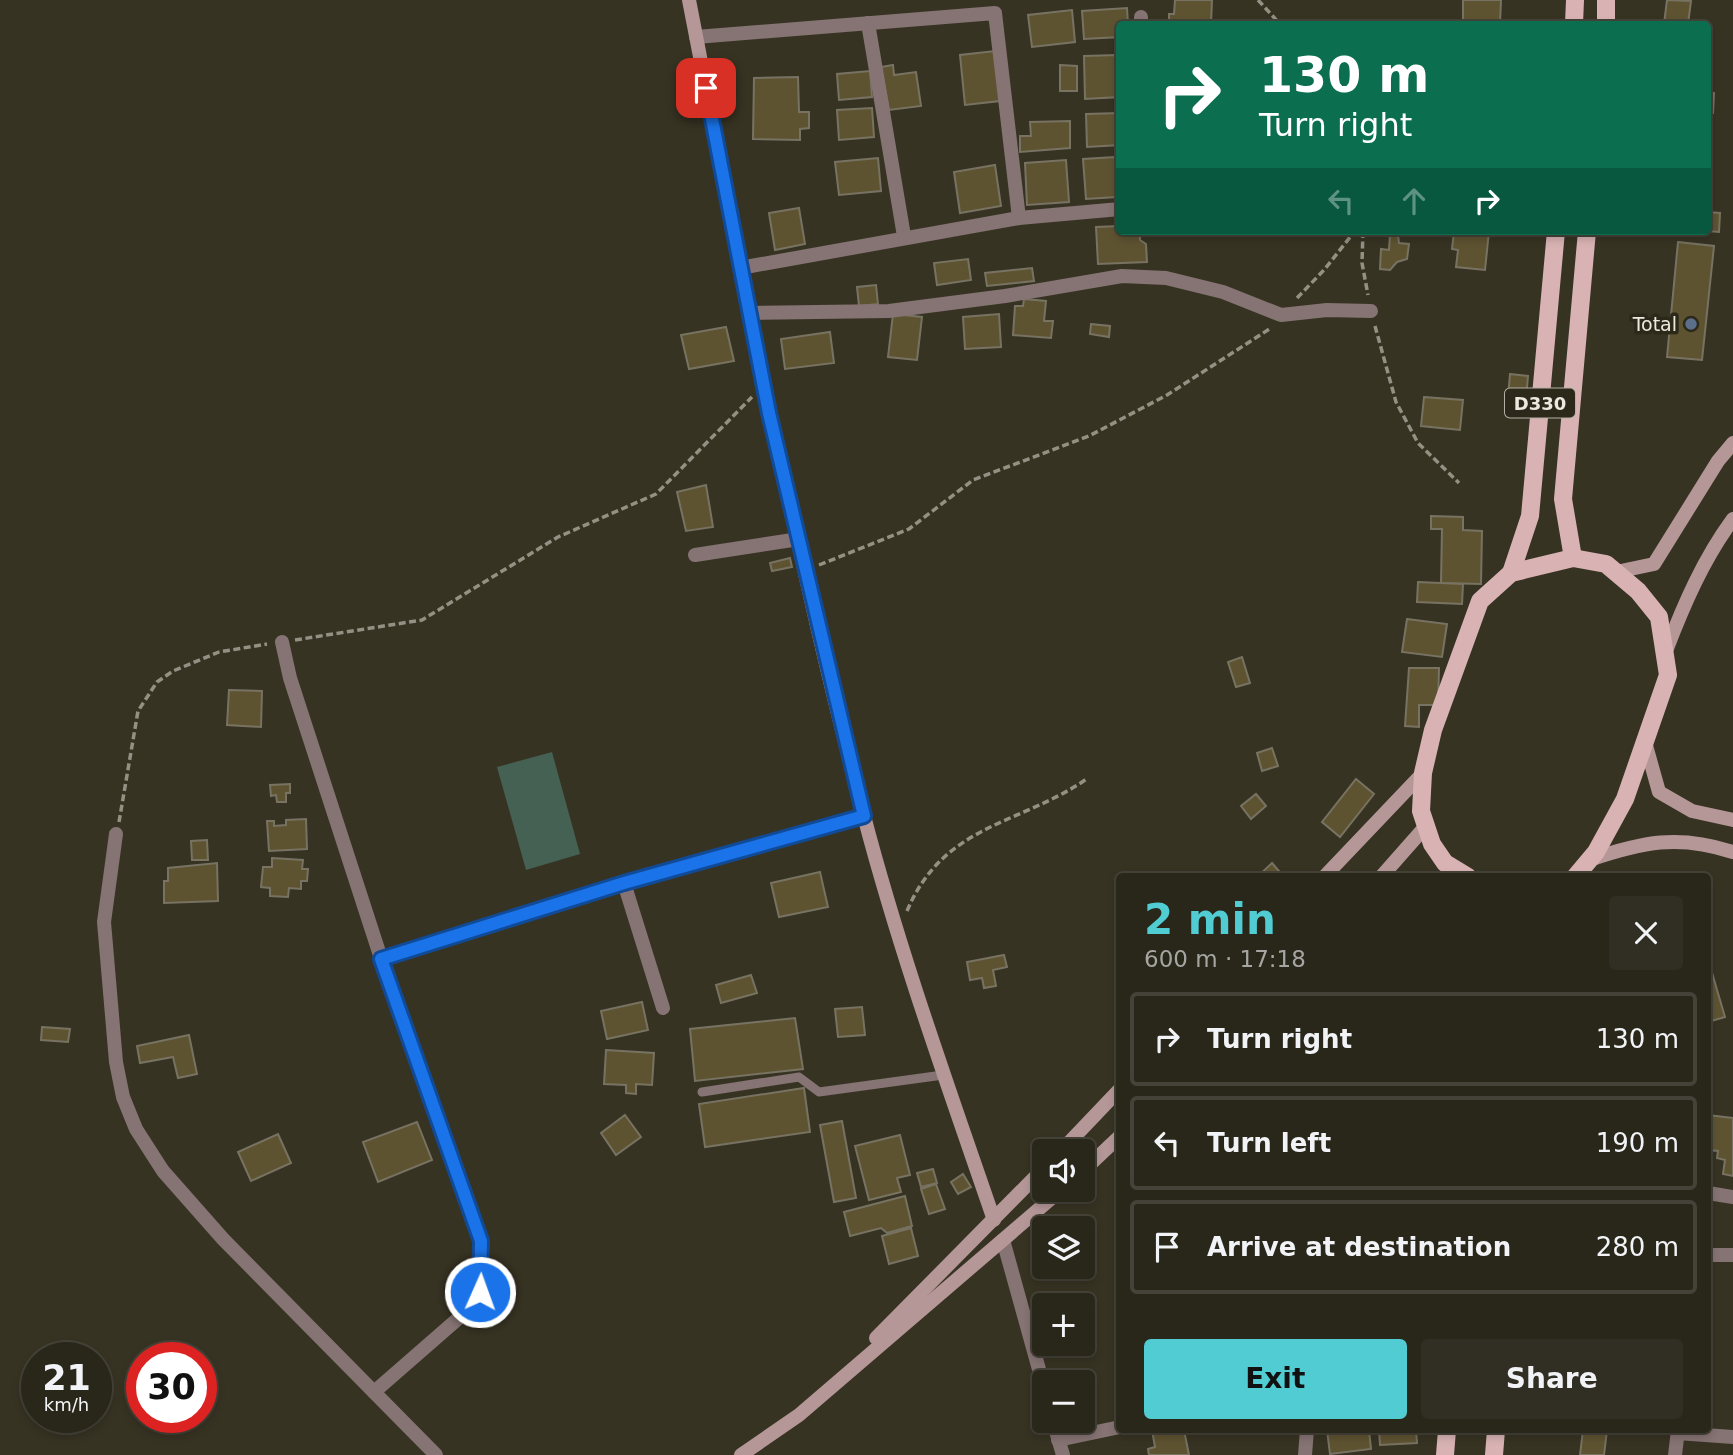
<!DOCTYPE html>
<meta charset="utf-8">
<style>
:root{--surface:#29261a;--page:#312e23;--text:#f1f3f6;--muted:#a5a5a2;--line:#454339;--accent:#51ccd2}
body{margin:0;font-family:"DejaVu Sans",sans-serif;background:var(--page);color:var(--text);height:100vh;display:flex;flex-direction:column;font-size:26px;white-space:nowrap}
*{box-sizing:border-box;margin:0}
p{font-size:23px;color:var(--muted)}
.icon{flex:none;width:38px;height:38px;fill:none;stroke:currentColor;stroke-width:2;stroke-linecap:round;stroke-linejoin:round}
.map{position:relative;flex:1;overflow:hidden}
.details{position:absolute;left:1116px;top:873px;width:595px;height:560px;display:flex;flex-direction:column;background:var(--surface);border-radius:7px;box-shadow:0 4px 10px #0003,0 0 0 2px var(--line)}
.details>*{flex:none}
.guide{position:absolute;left:1116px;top:21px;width:595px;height:214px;border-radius:7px;box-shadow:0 4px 10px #0003,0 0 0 2px var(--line);background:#0b6e4f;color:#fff;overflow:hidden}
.fabs{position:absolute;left:1032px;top:1139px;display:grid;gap:14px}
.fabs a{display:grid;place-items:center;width:63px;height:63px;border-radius:7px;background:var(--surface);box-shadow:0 4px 10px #0003,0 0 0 2px var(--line);font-size:35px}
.speed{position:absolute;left:21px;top:1342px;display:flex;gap:14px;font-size:35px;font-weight:700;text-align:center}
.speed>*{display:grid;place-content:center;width:91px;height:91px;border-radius:50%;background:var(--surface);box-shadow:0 4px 10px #0003,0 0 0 2px var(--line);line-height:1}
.speed small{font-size:18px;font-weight:400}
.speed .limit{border:10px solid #d22;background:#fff;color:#111}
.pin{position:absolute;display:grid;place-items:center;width:60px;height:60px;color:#fff;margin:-30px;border-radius:14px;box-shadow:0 4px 10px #0006}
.me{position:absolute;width:77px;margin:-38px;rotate:2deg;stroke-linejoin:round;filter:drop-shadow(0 0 5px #0008)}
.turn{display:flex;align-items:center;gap:24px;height:147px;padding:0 28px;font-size:32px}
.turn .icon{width:91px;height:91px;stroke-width:2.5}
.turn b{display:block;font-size:49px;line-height:60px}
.lanes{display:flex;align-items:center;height:66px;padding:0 28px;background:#0003;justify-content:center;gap:35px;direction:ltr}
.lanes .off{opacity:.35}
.round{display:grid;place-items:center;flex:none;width:74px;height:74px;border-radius:7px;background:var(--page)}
.summary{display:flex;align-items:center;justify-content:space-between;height:119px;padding:0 28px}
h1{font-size:42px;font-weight:700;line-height:52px;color:var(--accent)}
.button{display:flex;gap:14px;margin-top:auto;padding:14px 28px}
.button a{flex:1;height:80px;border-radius:7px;background:var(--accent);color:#111;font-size:28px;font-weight:700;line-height:80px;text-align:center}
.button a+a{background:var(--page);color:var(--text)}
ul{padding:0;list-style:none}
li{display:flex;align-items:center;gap:21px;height:94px;margin:0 14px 10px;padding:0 14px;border:4px solid var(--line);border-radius:7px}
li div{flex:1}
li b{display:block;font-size:26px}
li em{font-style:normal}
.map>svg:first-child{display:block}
.green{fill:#446154}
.building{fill:#5e5331;stroke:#777261;stroke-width:2}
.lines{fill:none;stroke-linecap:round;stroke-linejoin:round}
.path{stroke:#949083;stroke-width:3.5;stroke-dasharray:7 3.5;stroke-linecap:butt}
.lane{stroke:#867374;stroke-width:9}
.street{stroke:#867374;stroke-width:14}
.secondary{stroke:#b59798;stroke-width:14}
.primary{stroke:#d9b3b4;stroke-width:18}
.route-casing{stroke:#114b97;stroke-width:18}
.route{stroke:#1a73e8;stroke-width:12}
.service-dot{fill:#5c6f8a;stroke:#2d291a;stroke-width:2.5}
.labels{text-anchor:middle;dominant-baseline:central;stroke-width:7;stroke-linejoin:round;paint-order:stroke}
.shield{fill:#2d291a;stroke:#b3afa4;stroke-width:2}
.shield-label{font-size:18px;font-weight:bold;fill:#ece9df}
.poi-label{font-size:19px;fill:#ece9df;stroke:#2d291a;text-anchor:end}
</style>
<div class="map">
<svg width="1733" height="1455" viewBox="0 0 1733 1455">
<rect width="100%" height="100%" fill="#373323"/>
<polygon class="green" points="552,752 580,854 526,870 497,767"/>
<g class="building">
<polygon points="1175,0 1212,0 1211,24 1169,24 1169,14 1174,14"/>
<polygon points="1463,0 1501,0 1500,24 1463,24"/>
<polygon points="1667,0 1691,1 1688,24 1664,24"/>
<polygon points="1127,8 1128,24 1120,24 1120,37 1084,39 1082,11"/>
<polygon points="1072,10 1075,42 1032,47 1028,15"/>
<polygon points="995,51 1000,101 965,105 960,55"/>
<polygon points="1117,55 1117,65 1120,65 1120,97 1085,99 1084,56"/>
<polygon points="893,65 894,75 916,72 921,106 889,110 881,67"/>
<polygon points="1060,65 1077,66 1077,91 1060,91"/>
<polygon points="870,71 872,97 839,100 837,74"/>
<polygon points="798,77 799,112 809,112 809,128 800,129 800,140 753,139 754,78"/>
<polygon points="1708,92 1714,93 1713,113 1708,113"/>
<polygon points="872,108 874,137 839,140 837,110"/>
<polygon points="1120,113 1120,145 1087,147 1086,114"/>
<polygon points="1070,121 1070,148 1020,152 1020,136 1031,136 1030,122"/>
<polygon points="1115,157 1117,197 1086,199 1083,159"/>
<polygon points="878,158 881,191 839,195 835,162"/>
<polygon points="1066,160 1069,202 1027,205 1025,163"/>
<polygon points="995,165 1001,206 960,213 954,172"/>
<polygon points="799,208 805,244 775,250 769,213"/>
<polygon points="1708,212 1720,213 1719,232 1707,231"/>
<polygon points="1120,226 1120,231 1140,231 1140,240 1146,244 1147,262 1098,264 1096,227"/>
<polygon points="1454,231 1489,231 1485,270 1456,267 1458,250 1452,249"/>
<polygon points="1390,234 1398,235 1399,243 1409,244 1407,259 1397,262 1390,270 1380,269 1381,249 1389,250"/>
<polygon points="1678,242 1714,246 1702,360 1667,357"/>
<polygon points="968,259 971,280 937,285 934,263"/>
<polygon points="1032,268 1034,281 987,286 985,273"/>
<polygon points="876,285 878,304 859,306 857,287"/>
<polygon points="1024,299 1046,301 1044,321 1053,321 1051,338 1013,335 1015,306 1023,306"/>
<polygon points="893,314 922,317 917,360 888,357"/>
<polygon points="999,314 1001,347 965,349 963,317"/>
<polygon points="1091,324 1110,326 1109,337 1090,334"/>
<polygon points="726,327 734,361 689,369 681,335"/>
<polygon points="830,332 834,363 785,369 781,339"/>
<polygon points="1510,374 1528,376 1526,399 1508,397"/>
<polygon points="1424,397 1463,400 1460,430 1421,426"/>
<polygon points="706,485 713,527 686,531 677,492"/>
<polygon points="1431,516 1463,517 1463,530 1482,531 1481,584 1441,583 1442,529 1431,529"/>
<polygon points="790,558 792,567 772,571 770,563"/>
<polygon points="1418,582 1463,584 1462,604 1417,602"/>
<polygon points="1407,619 1447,624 1442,657 1402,652"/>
<polygon points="1242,657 1250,683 1236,687 1228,662"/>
<polygon points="1409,668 1439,668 1438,705 1419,705 1419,727 1405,726"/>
<polygon points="229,690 262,691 261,727 227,725"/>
<polygon points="1272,748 1278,766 1262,771 1257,753"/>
<polygon points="1356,779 1374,794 1340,837 1322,822"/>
<polygon points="290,784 290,793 286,793 286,802 277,802 276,795 271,796 270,785"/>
<polygon points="1256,794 1266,806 1251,819 1241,806"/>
<polygon points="306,819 307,849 269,851 267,821 274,821 274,826 286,825 286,820"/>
<polygon points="207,840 208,860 192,860 191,841"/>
<polygon points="272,858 303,860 302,869 308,869 307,881 301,881 301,889 289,888 288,897 270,896 270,888 261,887 263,867 272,867"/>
<polygon points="217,863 218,901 164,903 164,881 168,881 168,868"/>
<polygon points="1272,863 1284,877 1257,877"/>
<polygon points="820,872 828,907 779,917 771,883"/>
<polygon points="1004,955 1007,967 993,970 996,986 984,988 982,978 970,980 967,962"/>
<polygon points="1708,959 1725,1017 1708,1022"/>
<polygon points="751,975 757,993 721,1003 716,985"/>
<polygon points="642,1002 648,1030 607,1039 601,1011"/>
<polygon points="862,1007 865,1035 838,1037 835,1009"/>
<polygon points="795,1018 803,1069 695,1081 690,1029"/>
<polygon points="42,1027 70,1029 68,1042 41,1040"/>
<polygon points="189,1035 197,1074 178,1078 173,1057 140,1063 137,1046"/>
<polygon points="606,1050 654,1053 652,1085 636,1084 636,1094 626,1093 626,1085 604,1084"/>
<polygon points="804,1088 810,1132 705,1147 699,1104"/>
<polygon points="625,1115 641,1137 616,1155 601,1133"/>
<polygon points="1708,1115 1733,1118 1733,1176 1723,1174 1725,1160 1717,1158 1718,1151 1708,1150"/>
<polygon points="842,1121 856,1198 834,1202 820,1125"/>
<polygon points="417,1122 432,1160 378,1182 363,1142"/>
<polygon points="278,1134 291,1163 251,1181 238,1152"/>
<polygon points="900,1135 910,1175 897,1178 901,1192 869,1200 855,1146"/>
<polygon points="933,1169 937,1183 921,1187 917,1173"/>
<polygon points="963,1174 971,1187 958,1194 951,1182"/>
<polygon points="936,1184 945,1209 929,1214 921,1189"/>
<polygon points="905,1196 912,1226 887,1233 881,1228 850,1236 844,1212"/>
<polygon points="911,1228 918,1256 889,1264 882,1236"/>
<polygon points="1152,1430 1184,1430 1189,1455 1149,1455 1148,1449 1155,1447"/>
<polygon points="1327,1430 1369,1430 1371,1449 1330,1454"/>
<polygon points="1379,1430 1416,1430 1417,1443 1380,1445"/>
<polygon points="1583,1430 1607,1430 1604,1455 1580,1455"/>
</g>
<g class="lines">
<g class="path">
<polyline points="1258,0 1280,24"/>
<polyline points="1363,231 1362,263 1368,295"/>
<polyline points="1297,298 1324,270 1355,231"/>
<polyline points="1375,326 1396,402 1418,443 1459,483"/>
<polyline points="819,565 909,529 973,480 1089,436 1167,395 1271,328"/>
<polyline points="295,640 422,620 558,537 656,494 752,397"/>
<polyline points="119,822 138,711 157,682 173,671 219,652 267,644"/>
<path d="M907 911C944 823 1021 825 1088 778"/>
</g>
<polyline class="lane" points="702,1092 799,1077 819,1092 943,1075"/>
<g class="street">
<polyline points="1141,17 1141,24"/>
<polyline points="868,23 904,236"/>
<polyline points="696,37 995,13 1019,218"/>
<polyline points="740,268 1019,218 1120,209"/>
<polyline points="750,313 889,311 1005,296 1122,276 1166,278 1223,292 1281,315 1327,310 1371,311"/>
<polyline points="695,555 799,539"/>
<polyline points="282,642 290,678 390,986 481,1241 480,1291 468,1310 374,1392"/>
<polyline points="116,834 104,922 116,1062 123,1097 136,1129 163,1171 223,1239 436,1455"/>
<polyline points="624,883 663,1008"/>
<polyline points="381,959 624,883 864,816"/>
<polyline points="1708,1193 1733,1197"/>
<polyline points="1003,1240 1045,1391"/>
<polyline points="1708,1255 1733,1255"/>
<polyline points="1053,1421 1063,1455"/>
<polyline points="1677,1433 1733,1437"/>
<polyline points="1058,1440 1120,1427"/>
<polyline points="1305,1455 1307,1430"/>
<polyline points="1675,1455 1678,1430"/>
</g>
<g class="secondary">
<path d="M689 0C742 273 793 547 864 816 900 953 948 1086 994 1220"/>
<polyline points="1616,572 1654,564 1718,461 1733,443"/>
<path d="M1666 651C1684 604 1703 560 1733 519"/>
<polyline points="1645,742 1659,792 1692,811 1733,820"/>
<path d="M1589 860C1642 842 1678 834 1733 852"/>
<polyline points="1324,877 1423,773"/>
<polyline points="1381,877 1426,826"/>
<polyline points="1060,1152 1120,1089"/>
<polyline points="1083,1171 1120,1136"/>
<polyline points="876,1338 1045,1167"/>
<polyline points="741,1455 799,1415 1061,1190"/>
</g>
<g class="primary">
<polyline points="1574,24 1575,0"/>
<polyline points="1606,24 1606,0"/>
<polyline points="1573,558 1563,499 1587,231"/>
<polyline points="1511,573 1530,516 1556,231"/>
<polyline points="1468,877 1445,863 1432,844 1421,811 1423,773 1433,730 1480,601 1511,573 1573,558 1606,564 1638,591 1659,617 1668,675 1625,799 1596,852 1575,877"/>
<polyline points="1445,1455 1447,1430"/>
<polyline points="1494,1455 1496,1430"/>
</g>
</g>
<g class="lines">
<defs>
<polyline id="route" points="480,1292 481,1241 381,959 624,883 864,816 769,413 706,88"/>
</defs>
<use href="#route" class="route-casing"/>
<use href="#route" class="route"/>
</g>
<circle class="service-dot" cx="1691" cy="324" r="7"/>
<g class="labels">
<rect class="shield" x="1505" y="388.5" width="70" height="29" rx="5"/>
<g class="shield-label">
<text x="1540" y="403">D330</text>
</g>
<g class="poi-label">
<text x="1677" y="324">Total</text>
</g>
</g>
</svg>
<div class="fabs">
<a><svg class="icon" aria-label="sound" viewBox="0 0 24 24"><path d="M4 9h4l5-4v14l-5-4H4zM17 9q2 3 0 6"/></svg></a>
<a><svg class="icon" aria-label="layers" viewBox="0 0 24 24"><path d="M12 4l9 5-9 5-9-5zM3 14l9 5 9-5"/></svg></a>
<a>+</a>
<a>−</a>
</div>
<div class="speed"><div>21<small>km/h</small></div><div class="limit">30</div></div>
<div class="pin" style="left:706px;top:88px;background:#d93025"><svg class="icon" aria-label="arrive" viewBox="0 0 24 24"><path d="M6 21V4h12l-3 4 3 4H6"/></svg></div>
<svg class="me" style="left:480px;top:1292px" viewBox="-20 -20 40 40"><circle r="17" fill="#1a73e8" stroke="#fff" stroke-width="3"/><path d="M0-11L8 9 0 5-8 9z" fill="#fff"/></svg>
<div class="guide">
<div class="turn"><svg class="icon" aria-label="right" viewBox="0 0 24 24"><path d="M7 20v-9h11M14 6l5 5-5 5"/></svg><div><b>130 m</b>Turn right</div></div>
<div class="lanes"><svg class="icon off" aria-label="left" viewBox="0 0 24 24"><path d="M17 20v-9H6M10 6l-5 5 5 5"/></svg><svg class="icon off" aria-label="ahead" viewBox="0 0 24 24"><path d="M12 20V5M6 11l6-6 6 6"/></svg><svg class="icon" aria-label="right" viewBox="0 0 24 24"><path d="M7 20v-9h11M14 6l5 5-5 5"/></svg></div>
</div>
<section class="details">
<div class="summary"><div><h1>2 min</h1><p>600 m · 17:18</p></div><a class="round"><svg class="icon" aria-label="close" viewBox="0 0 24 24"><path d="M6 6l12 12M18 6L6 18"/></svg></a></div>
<ul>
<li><svg class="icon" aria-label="right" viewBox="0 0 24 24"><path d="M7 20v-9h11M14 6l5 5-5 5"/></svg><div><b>Turn right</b></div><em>130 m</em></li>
<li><svg class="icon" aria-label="left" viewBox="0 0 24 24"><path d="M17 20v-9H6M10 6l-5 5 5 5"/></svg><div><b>Turn left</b></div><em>190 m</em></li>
<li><svg class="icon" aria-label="arrive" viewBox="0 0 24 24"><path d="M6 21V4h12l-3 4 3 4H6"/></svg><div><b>Arrive at destination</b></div><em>280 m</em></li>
</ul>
<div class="button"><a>Exit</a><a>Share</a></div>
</section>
</div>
